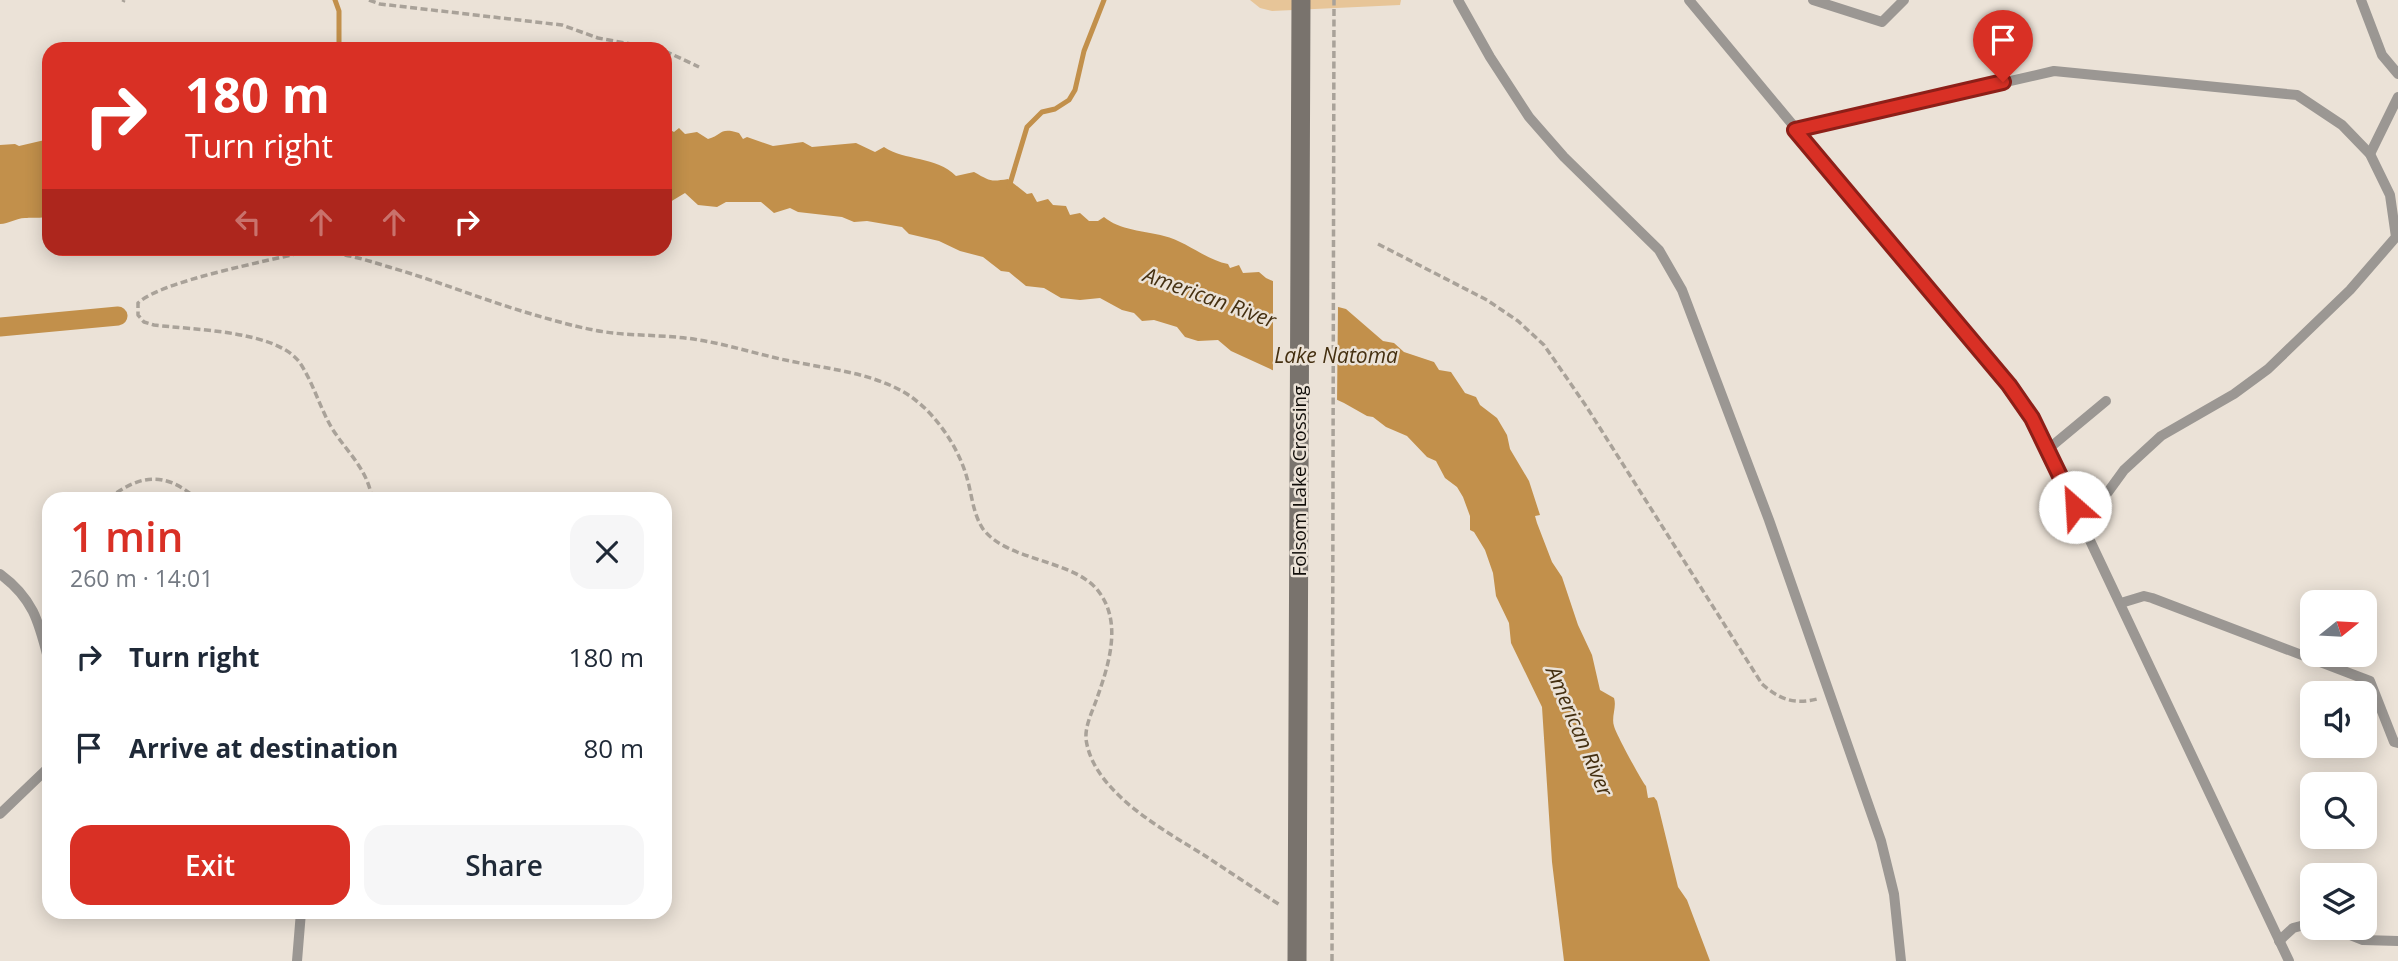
<!DOCTYPE html>
<meta charset="utf-8">
<style>
:root{--surface:#fff;--page:#f6f6f7;--text:#1f2937;--muted:#747a83;--accent:#d93025}
body{margin:0;font-family:"Open Sans",sans-serif;background:var(--page);color:var(--text);height:100vh;display:flex;flex-direction:column;font-size:26px;white-space:nowrap}
*{box-sizing:border-box;margin:0}
p{font-size:23px;color:var(--muted)}
.icon{flex:none;width:38px;height:38px;fill:none;stroke:currentColor;stroke-width:2;stroke-linecap:round;stroke-linejoin:round}
.map{position:relative;flex:1;overflow:hidden}
.sheet{position:absolute;left:42px;top:492px;width:630px;height:427px;display:flex;flex-direction:column;background:var(--surface);border-radius:21px;box-shadow:0 4px 18px #0003}
.sheet>*{flex:none}
.guide{position:absolute;left:42px;top:42px;width:630px;height:214px;border-radius:21px;box-shadow:0 4px 18px #0003;background:#d93025;color:#fff;overflow:hidden}
.needle{width:46px;rotate:72deg}
.tools{position:absolute;left:2300px;top:590px;display:grid;gap:14px}
.tools a{display:grid;place-items:center;width:77px;height:77px;border-radius:14px;background:var(--surface);box-shadow:0 4px 18px #0003;font-size:35px}
.pin{position:absolute;display:grid;place-items:center;width:60px;height:60px;color:#fff;margin:-72px -30px;border-radius:50% 50% 50% 0;rotate:-45deg;box-shadow:0 0 7px #0007}
.pin .icon{rotate:45deg}
.me{position:absolute;width:77px;margin:-38px;rotate:334deg;stroke-linejoin:round;filter:drop-shadow(0 0 5px #0008)}
.turn{display:flex;align-items:center;gap:24px;height:147px;padding:0 28px;font-size:32px}
.turn .icon{width:91px;height:91px;stroke-width:2.5}
.turn b{display:block;font-size:49px;line-height:60px}
.lanes{display:flex;align-items:center;height:66px;padding:0 28px;background:#0003;justify-content:center;gap:35px;direction:ltr}
.lanes .off{opacity:.35}
.round{display:grid;place-items:center;flex:none;width:74px;height:74px;border-radius:21px;background:var(--page)}
.head{display:flex;align-items:center;justify-content:space-between;height:119px;padding:0 28px}
h1{font-size:42px;font-weight:600;line-height:52px;color:var(--accent)}
.cta{display:flex;gap:14px;margin-top:auto;padding:14px 28px}
.cta a{flex:1;height:80px;border-radius:21px;background:var(--accent);color:#fff;font-size:28px;font-weight:600;line-height:80px;text-align:center}
.cta a+a{background:var(--page);color:var(--text)}
ul{padding:0;list-style:none}
li{display:flex;align-items:center;gap:21px;height:91px;padding:0 28px}
li div{flex:1}
li b{display:block;font-size:26px}
li em{font-style:normal}
.map>svg:first-child{display:block}
.green{fill:#e7c598}
.water{fill:#c2904b}
.pier{fill:#ebe2d7}
.lines{fill:none;stroke-linecap:round;stroke-linejoin:round}
.stream{stroke:#c2904b;stroke-width:5}
.canal{stroke:#c2904b;stroke-width:19}
.path{stroke:#a9a299;stroke-width:3.5;stroke-dasharray:7 3.5;stroke-linecap:butt}
.service{stroke:#9b9793;stroke-width:10}
.secondary{stroke:#79736d;stroke-width:19}
.route-casing{stroke:#8d1f18;stroke-width:18}
.route{stroke:#d93025;stroke-width:12}
.labels{text-anchor:middle;dominant-baseline:central;stroke-width:5;stroke-linejoin:round;paint-order:stroke}
.street-label{font-size:19px;fill:#110e0a;stroke:#ebe2d7}
.water-label{font-size:21px;font-style:italic;fill:#453011;stroke:#ebe2d7}
</style>
<div class="map">
<svg width="2398" height="961" viewBox="0 0 2398 961">
<rect width="100%" height="100%" fill="#ebe2d7"/>
<polygon class="green" points="1250,0 1401,0 1400,5 1272,11 1260,8"/>
<g class="water">
<path d="M665 127 674 132 679 128 685 134 697 132 708 139C723 135 719 127 739 133L743 139 747 137 773 146 803 142 812 147 856 143 875 152 884 147C905 161 936 156 956 176L974 172C990 181 990 182 1008 179L1027 194 1032 193 1037 202 1048 199 1053 205 1066 206 1070 215 1080 213 1089 221H1098L1104 217C1119 230 1145 231 1164 236 1186 241 1206 260 1228 264L1230 268 1239 265 1243 273 1259 272 1266 278 1319 302 1346 309 1383 341 1394 343 1404 352 1434 362 1439 370 1451 372 1465 393 1476 397 1480 405 1497 418 1507 435 1510 449 1529 481 1540 515 1535 516 1537 523 1552 562 1562 577 1578 625 1592 655 1600 690 1614 698C1617 707 1611 717 1614 726 1615 732 1642 782 1646 786L1648 798 1654 797 1657 801 1678 887 1687 900 1710 961H1564L1552 862 1542 707 1511 643 1509 623 1496 596 1493 573 1485 550 1474 532 1470 530V516L1463 497 1457 487 1445 478 1436 461 1427 457 1407 436 1386 427 1373 417 1367 416 1344 403 1231 351 1218 340 1198 341 1185 337 1177 327 1154 320 1142 321 1134 313 1122 310 1100 298 1080 300 1061 298 1044 288 1026 286 1009 272 1001 271 983 257 960 251 939 241 909 234 902 227 867 221 854 222 842 217 798 212 790 208 774 213 761 202H726L717 207 698 205 685 193 670 202 665 201Z"/>
<path d="M49 139V216C38 219 36 217 25 218 16 218 9 224 0 224V145L15 144 19 146Z"/>
</g>
<polygon class="pier" points="1273,278 1292,284 1308,295 1338,304 1337,405 1321,400 1273,374"/>
<g class="lines">
<g class="stream">
<polyline points="335,0 339,11 339,49"/>
<polyline points="1009,187 1027,127 1042,112 1055,109 1069,100 1075,90 1084,51 1104,0"/>
</g>
<polyline class="canal" points="0,327 118,316"/>
<g class="path">
<polyline points="369,0 380,4 562,25 598,38 658,49"/>
<polyline points="123,2 124,0"/>
<polyline points="665,51 699,67"/>
<path d="M1378 244 1487 300 1518 321 1544 345 1586 406 1762 684C1779 699 1794 705 1817 699"/>
<path d="M108 499C140 474 165 471 197 499"/>
<path d="M372 499C368 470 348 453 333 430 320 409 314 384 300 363 277 330 192 330 154 325L144 322 138 315V303C161 281 268 261 304 252 334 250 360 258 389 267 438 281 486 301 535 315 559 322 587 330 613 333 641 336 671 335 699 340 730 345 760 355 790 361 828 369 866 372 900 390 931 406 958 445 967 478 972 495 973 514 983 529 1008 562 1075 559 1099 592 1123 624 1108 667 1096 701 1092 712 1085 726 1086 739 1093 793 1166 831 1207 857 1231 873 1255 889 1280 905"/>
<polyline points="1332,961 1334,0"/>
</g>
<g class="service">
<polyline points="1458,0 1490,57 1529,117 1564,157 1659,250 1682,290 1769,520 1881,841 1894,894 1901,961"/>
<polyline points="1689,0 2009,385 2032,418 2289,961"/>
<polyline points="1813,0 1882,22 1904,0"/>
<polyline points="2361,0 2382,55 2398,74"/>
<polyline points="1795,130 2054,71 2297,95 2342,125 2370,154 2390,195 2396,237 2350,290 2268,369 2234,394 2161,436 2124,470 2108,492 2075,507"/>
<polyline points="2370,154 2398,97"/>
<polyline points="2047,450 2106,401"/>
<path d="M0 574C34 599 39 623 49 662"/>
<polyline points="2121,603 2144,596 2152,598 2370,681 2394,742 2398,743"/>
<polyline points="0,814 49,767"/>
<polyline points="2333,928 2363,940 2398,941"/>
<polyline points="2279,941 2293,928 2312,923"/>
<polyline points="297,961 301,912"/>
</g>
<polyline class="secondary" points="1297,961 1301,0"/>
</g>
<g class="lines">
<defs>
<polyline id="route" points="2003,82 1795,130 2009,385 2032,418 2075,507"/>
</defs>
<use href="#route" class="route-casing"/>
<use href="#route" class="route"/>
</g>
<g class="labels">
<g class="street-label">
<text transform="translate(1299 481) rotate(-90)">Folsom Lake Crossing</text>
</g>
<g class="water-label">
<text transform="translate(1210 297) rotate(20)">American River</text>
<text x="1336" y="355">Lake Natoma</text>
<text transform="translate(1580 731) rotate(67)">American River</text>
</g>
</g>
</svg>
<div class="tools">
<a><svg class="needle" viewBox="-14 -14 28 28"><path d="M0-13l5 13h-10z" fill="#e53935"/><path d="M0 13l5-13h-10z" fill="#747a83"/></svg></a>
<a><svg class="icon" aria-label="sound" viewBox="0 0 24 24"><path d="M4 9h4l5-4v14l-5-4H4zM17 9q2 3 0 6"/></svg></a>
<a><svg class="icon" aria-label="search" viewBox="0 0 24 24"><circle cx="10" cy="10" r="6"/><path d="M15 15l6 6"/></svg></a>
<a><svg class="icon" aria-label="layers" viewBox="0 0 24 24"><path d="M12 4l9 5-9 5-9-5zM3 14l9 5 9-5"/></svg></a>
</div>
<div class="pin" style="left:2003px;top:82px;background:#d93025"><svg class="icon" aria-label="arrive" viewBox="0 0 24 24"><path d="M6 21V4h12l-3 4 3 4H6"/></svg></div>
<svg class="me" style="left:2075px;top:507px" viewBox="-20 -20 40 40"><circle r="19" fill="#fff"/><path d="M0-13L10 11 0 6-10 11z" fill="#d93025"/></svg>
<div class="guide">
<div class="turn"><svg class="icon" aria-label="right" viewBox="0 0 24 24"><path d="M7 20v-9h11M14 6l5 5-5 5"/></svg><div><b>180 m</b>Turn right</div></div>
<div class="lanes"><svg class="icon off" aria-label="left" viewBox="0 0 24 24"><path d="M17 20v-9H6M10 6l-5 5 5 5"/></svg><svg class="icon off" aria-label="ahead" viewBox="0 0 24 24"><path d="M12 20V5M6 11l6-6 6 6"/></svg><svg class="icon off" aria-label="ahead" viewBox="0 0 24 24"><path d="M12 20V5M6 11l6-6 6 6"/></svg><svg class="icon" aria-label="right" viewBox="0 0 24 24"><path d="M7 20v-9h11M14 6l5 5-5 5"/></svg></div>
</div>
<section class="sheet">
<div class="head"><div><h1>1 min</h1><p>260 m · 14:01</p></div><a class="round"><svg class="icon" aria-label="close" viewBox="0 0 24 24"><path d="M6 6l12 12M18 6L6 18"/></svg></a></div>
<ul>
<li><svg class="icon" aria-label="right" viewBox="0 0 24 24"><path d="M7 20v-9h11M14 6l5 5-5 5"/></svg><div><b>Turn right</b></div><em>180 m</em></li>
<li><svg class="icon" aria-label="arrive" viewBox="0 0 24 24"><path d="M6 21V4h12l-3 4 3 4H6"/></svg><div><b>Arrive at destination</b></div><em>80 m</em></li>
</ul>
<div class="cta"><a>Exit</a><a>Share</a></div>
</section>
</div>
